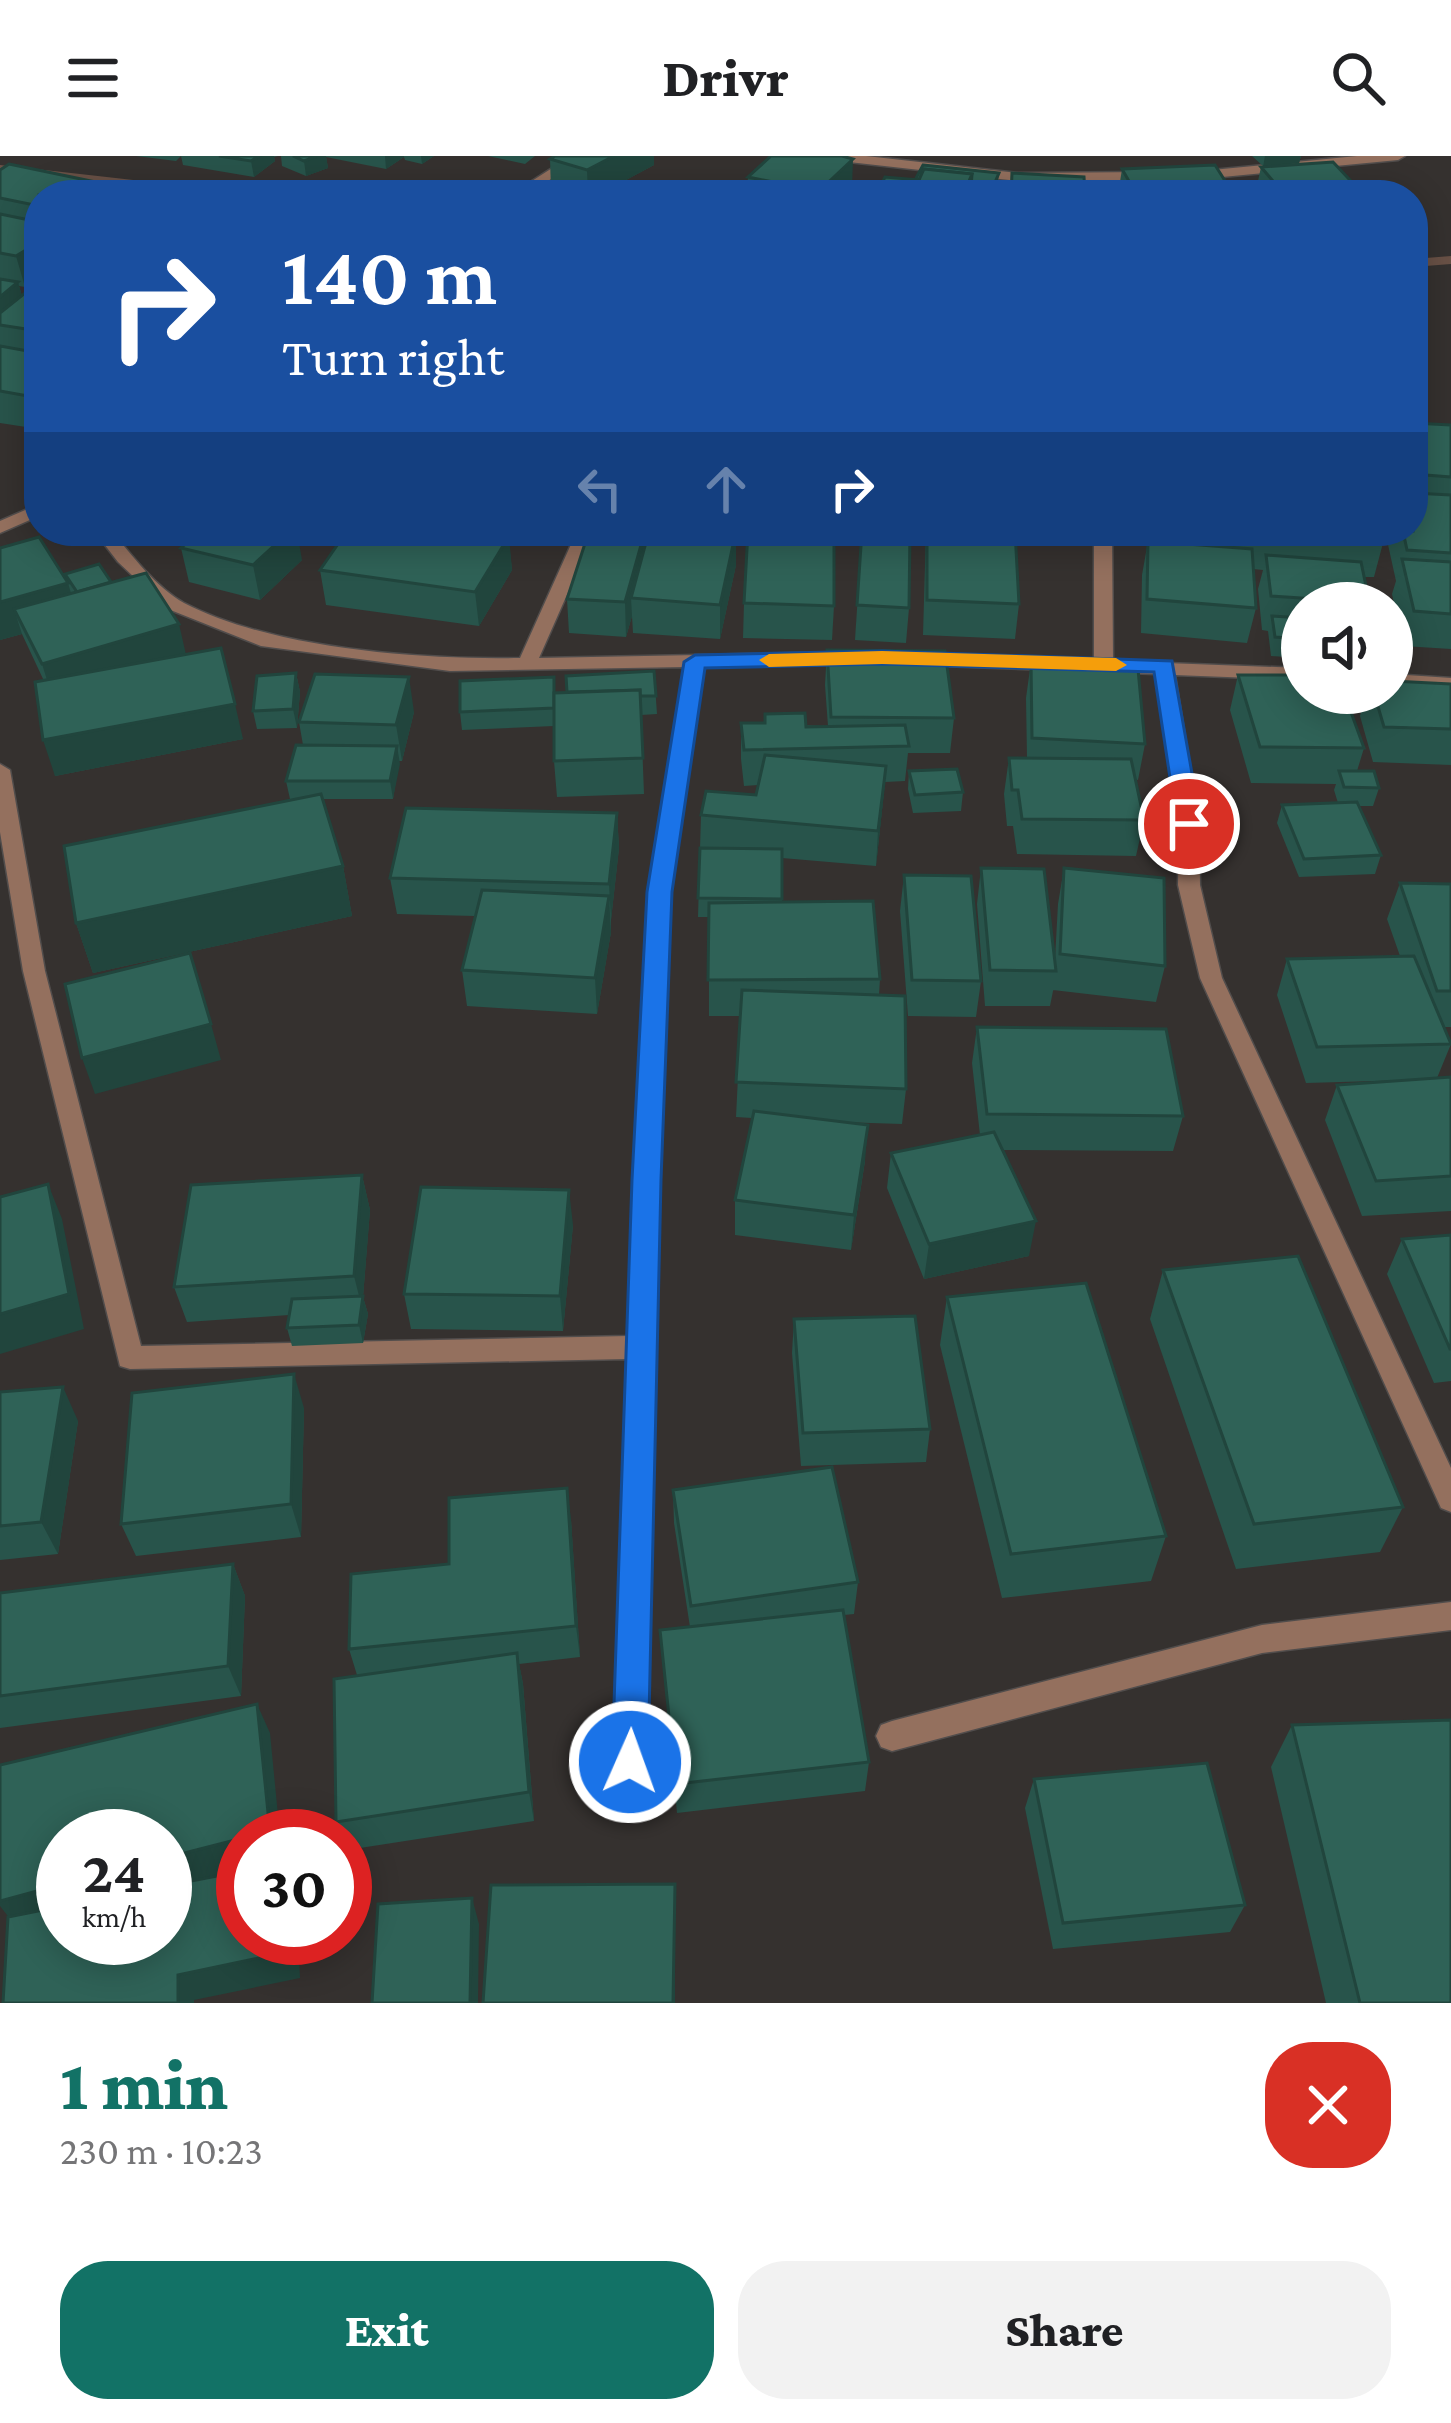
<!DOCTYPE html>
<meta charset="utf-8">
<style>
:root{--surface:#fff;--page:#f2f2f2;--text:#202124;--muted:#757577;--accent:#127266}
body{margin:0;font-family:"Crimson Pro",serif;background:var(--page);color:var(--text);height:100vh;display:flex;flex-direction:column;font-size:45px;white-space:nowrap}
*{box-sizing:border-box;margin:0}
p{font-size:39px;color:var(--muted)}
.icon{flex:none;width:66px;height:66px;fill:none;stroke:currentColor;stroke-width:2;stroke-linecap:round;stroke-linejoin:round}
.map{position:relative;height:1847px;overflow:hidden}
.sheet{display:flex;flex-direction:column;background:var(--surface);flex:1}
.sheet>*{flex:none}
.hud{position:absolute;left:24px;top:24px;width:1404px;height:366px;border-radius:48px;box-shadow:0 6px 30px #0003;background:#1a4fa0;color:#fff;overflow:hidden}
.controls{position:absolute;left:1281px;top:426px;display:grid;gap:24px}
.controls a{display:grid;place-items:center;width:132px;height:132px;border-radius:50%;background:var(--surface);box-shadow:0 6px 30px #0003;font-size:60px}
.speed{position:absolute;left:36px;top:1653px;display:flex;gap:24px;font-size:60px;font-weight:700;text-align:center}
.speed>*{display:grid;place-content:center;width:156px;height:156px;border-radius:50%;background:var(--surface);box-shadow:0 6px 30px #0003;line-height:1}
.speed small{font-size:30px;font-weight:400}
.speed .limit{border:18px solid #d22;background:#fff;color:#111}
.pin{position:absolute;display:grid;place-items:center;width:102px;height:102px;color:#fff;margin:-51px;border:6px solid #fff;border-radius:50%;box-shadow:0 3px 12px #0007}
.me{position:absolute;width:132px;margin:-66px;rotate:2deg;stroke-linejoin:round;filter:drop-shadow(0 0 9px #0008)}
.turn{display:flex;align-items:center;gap:42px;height:252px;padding:0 60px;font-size:54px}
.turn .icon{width:156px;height:156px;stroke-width:2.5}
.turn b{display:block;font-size:84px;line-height:102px}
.lanes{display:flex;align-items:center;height:114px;padding:0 60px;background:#0003;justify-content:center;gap:60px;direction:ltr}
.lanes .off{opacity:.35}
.round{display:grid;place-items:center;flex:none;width:126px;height:126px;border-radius:48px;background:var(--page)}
.overview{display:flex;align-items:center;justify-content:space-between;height:204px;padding:0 60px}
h1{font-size:72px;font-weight:800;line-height:90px;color:var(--accent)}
.cta{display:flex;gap:24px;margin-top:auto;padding:24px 60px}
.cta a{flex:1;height:138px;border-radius:48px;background:var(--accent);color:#fff;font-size:48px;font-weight:800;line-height:138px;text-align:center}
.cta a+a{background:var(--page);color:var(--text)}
header{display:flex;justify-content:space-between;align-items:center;height:156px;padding:0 60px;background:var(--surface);font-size:54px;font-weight:800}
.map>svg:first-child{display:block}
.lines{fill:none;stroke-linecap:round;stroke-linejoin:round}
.stream{fill:#695146;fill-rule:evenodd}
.minor-casing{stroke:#514d4c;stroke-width:3}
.minor{fill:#94705e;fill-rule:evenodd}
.wall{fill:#28544b}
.shaded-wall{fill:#21453d}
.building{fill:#2f6257;stroke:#21453d;stroke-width:3}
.route{fill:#1a73e8;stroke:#114b97;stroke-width:3}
.slow{fill:#f59e0b}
</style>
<header><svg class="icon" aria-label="menu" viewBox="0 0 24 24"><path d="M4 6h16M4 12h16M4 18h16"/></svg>Drivr<svg class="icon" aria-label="search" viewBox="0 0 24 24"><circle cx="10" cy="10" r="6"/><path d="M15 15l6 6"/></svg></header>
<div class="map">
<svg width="1451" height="1847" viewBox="0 0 1451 1847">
<rect width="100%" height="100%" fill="#35312f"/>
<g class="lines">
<g class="stream">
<polygon points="0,9 231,35 237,39 201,39 0,15"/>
<polygon points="1451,100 1451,108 1413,111 1413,103"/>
</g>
<defs>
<g id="minor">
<polygon points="571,0 587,0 526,39 510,39"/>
<polygon points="824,0 866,0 1018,17 1151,16 1158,20 1151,24 1018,25 831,4"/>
<polygon points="1357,0 1405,0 1398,4 1191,24 1184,20 1191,16"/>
<polygon points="39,348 39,360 0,377 0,365"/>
<path d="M94 375H112C131 399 157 432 184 447 273 493 421 504 520 502L577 375H595L539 502 856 496 866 502 856 508 704 510 671 736 659 1024 646 1607 641 1618 630 1623 619 1618 614 1607 627 1203 130 1213 120 1210 23 815 0 676V608L10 614 45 815 141 1190 628 1180 649 736 685 511 450 515 261 490 168 453 118 406Z"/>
<polygon points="1094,375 1112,375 1113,505 1302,512 1302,524 1175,519 1199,668 1200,729 1222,822 1451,1312 1451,1356 1441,1352 1200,822 1178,729 1179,668 1156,518 915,509 905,503 915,497 1094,504"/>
<polygon points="1392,518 1451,522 1451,534 1392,530"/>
<polygon points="1451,1446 1451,1474 1262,1497 892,1595 881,1591 876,1580 881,1569 892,1565 1262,1469"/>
</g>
</defs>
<use href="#minor" class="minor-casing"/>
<use href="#minor" class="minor"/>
</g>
<g class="wall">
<polygon points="136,0 278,0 274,1 275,5 254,21 183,9 181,0 176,5"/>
<polygon points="281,0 434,0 422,8 405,4 404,1 386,13 326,1 328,12 306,20 282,10"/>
<polygon points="488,0 535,0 525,8"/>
<polygon points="1252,0 1301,0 1299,7 1267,10 1364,39 1255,39 1261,11 1263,10"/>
<polygon points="550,3 654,9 598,39 572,39 551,33"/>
<polygon points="1122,13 1234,39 1118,39"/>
<polygon points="0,14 110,29 112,39 39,39 39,122 25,131 19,130 22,140 39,135 39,273 0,267"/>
<polygon points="748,21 852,32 845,39 747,39"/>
<polygon points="885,21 997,33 994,39 876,39"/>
<polygon points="1413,267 1451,269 1451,493 1403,490 1392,438 1396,425 1385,375 1413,375"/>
<polygon points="347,375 516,375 513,387 509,387 512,414 479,470 326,449 320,414"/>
<polygon points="736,375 736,409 720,483 633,477 632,460 626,481 569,477 567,443"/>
<polygon points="862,375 909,452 906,487 855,484"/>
<polygon points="926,375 1015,375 1019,448 1015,483 923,479"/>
<polygon points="1170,375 1381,375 1383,387 1374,421 1364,421 1366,430 1361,447 1302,447 1302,502 1271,500 1268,475 1262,474 1258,433 1263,414 1253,413 1256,452 1247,487 1141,477 1142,419 1148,385 1170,387"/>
<polygon points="0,392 68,426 65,418 111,426 186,498 243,583 55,620 44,525 22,478 0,484"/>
<polygon points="181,392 302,404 260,444 189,426"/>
<polygon points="744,447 834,450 832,484 743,482"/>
<polygon points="827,494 954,562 950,597 908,597 905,625 885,626 876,710 782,702 782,746 880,823 879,839 906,933 902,968 840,966 865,1005 851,1094 735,1079 735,1044 752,962 736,961 741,860 709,860 709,761 698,761 701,659 756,639 758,629 744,630 741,603 741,567 828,570 825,529"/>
<polygon points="1031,506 1145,588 1138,624 1135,623 1144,664 1136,700 1017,698 1013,670 1007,670 1004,638 1009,602 1027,602 1026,542"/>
<polygon points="654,515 657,558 641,559 644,638 557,641 554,605 554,570 462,574 460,556 555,537 567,536"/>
<polygon points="296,517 300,536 297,572 257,573 253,555"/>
<polygon points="1238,519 1364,592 1357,615 1379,632 1373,650 1358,650 1381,699 1375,718 1299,721 1277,667 1282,649 1338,647 1334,634 1336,628 1251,627 1230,554"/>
<polygon points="1451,528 1451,609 1373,606 1360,560 1366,537 1392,537"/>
<polygon points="414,556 402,605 399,605 393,643 323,643 343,710 352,760 93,817 76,767 296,643 290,643 286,625 303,589 299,566"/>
<polygon points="909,615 963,636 961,655 913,657 908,633"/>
<polygon points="617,657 619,692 611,764 611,776 597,858 467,850 462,814 475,760 397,758 390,722"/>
<polygon points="981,712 1055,803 1058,748 1064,712 1165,810 1156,846 1053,834 1054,830 1050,850 985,850 977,748"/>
<polygon points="904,719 981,825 976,861 908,860 900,755"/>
<polygon points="1400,727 1451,728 1451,871 1443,871 1451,888 1437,922 1451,921 1451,1055 1362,1060 1325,964 1337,929 1410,924 1306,927 1277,839 1287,803 1400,800 1387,763"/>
<polygon points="977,871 1183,960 1173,995 1003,994 1029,1100 924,1123 887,1032 891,997 980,979 972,907"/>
<polygon points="362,1019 370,1054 363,1141 368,1158 363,1187 292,1190 287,1172 289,1159 187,1166 174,1131"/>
<polygon points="573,1069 563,1175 411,1173 404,1138"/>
<polygon points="1451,1079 1451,1225 1434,1227 1387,1118 1402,1083"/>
<polygon points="1163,1114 1403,1351 1380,1396 1236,1413 1150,1163"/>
<polygon points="947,1141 1166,1380 1151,1425 1002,1442 940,1189"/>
<polygon points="794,1163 930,1273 926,1306 801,1310 792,1197"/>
<polygon points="0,1236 78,1265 58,1398 0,1404"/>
<polygon points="304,1252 301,1381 136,1400 121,1368"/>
<polygon points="673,1334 858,1426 854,1458 844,1459 869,1606 865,1635 677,1657 660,1474 690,1471 674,1367"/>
<polygon points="571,1364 580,1501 519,1508 523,1528 534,1665 347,1694 345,1680 342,1680 336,1666 357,1519 349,1493 449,1408"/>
<polygon points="233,1408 245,1440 241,1540 0,1572 0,1437"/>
<polygon points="1292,1569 1451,1847 1326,1847 1271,1611"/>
<polygon points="1034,1623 1245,1749 1230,1776 1053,1793 1025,1652"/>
</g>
<g class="shaded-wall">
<polygon points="259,0 274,0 275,5 254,21 251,5"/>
<polygon points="317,0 326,0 328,12 306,20 304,5"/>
<polygon points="385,0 404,0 404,1 386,13"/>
<polygon points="421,0 434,0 422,8"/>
<polygon points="614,0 654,0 654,9 598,39 588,39 587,14"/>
<polygon points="1265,0 1301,0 1299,7 1263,11"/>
<polygon points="853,3 852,32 845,39 819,39 819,35"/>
<polygon points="999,17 997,33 994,39 991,39"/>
<polygon points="972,18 970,39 963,39"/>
<polygon points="110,29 112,39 93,39"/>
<polygon points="39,86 39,122 25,131 16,100"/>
<polygon points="18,126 27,158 0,169 0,141"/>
<polygon points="290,375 297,375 302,404 260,444 253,409"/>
<polygon points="645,375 651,375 631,442 632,460 626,481 625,446"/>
<polygon points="736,375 736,409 720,483 720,449"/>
<polygon points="509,380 512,414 479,470 475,436"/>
<polygon points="68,427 78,461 14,453 22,478 0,484 0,446"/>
<polygon points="179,468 187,503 53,543 42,508"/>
<polygon points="296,517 300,536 297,572 293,553"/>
<polygon points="409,521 414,556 402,605 396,569"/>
<polygon points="235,548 243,583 55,620 43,584"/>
<polygon points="397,590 400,608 393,643 390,625"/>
<polygon points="886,610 883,645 876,710 878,675"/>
<polygon points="617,657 619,692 611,764 609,728"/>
<polygon points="343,710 352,760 93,817 76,767"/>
<polygon points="609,740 611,776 597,858 595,822"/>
<polygon points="211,868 221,904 95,938 82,902"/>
<polygon points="868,969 865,1005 851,1094 854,1059"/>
<polygon points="362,1019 370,1054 363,1141 368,1158 363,1187 359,1169 362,1152 354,1120"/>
<polygon points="48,1028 62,1063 84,1173 0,1198 0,1158"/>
<polygon points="569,1034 573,1069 563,1175 560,1140"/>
<polygon points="1036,1065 1029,1100 924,1123 929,1088"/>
<polygon points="294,1218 304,1252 301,1381 291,1348"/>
<polygon points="63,1231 78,1265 58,1398 41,1366"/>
<polygon points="567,1332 571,1364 580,1501 576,1470"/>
<polygon points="233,1408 245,1440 241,1540 228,1510"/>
<polygon points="517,1497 523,1528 534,1665 529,1636"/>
<polygon points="257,1548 270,1577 280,1680 252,1680"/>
<polygon points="243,1682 243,1713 165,1734 165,1702"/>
<polygon points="63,1728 63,1760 17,1772 0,1750 0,1745"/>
<polygon points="675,1728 675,1847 673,1847"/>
<polygon points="472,1742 479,1768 478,1847 470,1847"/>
<polygon points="287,1782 298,1782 300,1822 194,1844 194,1847 178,1847 178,1819"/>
</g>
<g class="building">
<polygon points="219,0 259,0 251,5"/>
<polygon points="293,0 317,0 304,5"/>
<polygon points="555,0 614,0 587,14 550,3"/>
<polygon points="771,0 842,0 853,3 819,35 748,21"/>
<polygon points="1333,6 1364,39 1285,39 1261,11"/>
<polygon points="9,8 110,29 93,39 39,39 39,50 0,42 0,14"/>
<polygon points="923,9 999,17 992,33 971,31 972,18 924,13 919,24 915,24"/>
<polygon points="1215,9 1234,39 1137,39 1122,13"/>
<polygon points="924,13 972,18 963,39 876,39 885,21 919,24"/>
<polygon points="1012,17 1084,21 1085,39 1011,39"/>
<polygon points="0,58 39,66 39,86 16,100 0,97"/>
<polygon points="0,123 18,126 0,141"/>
<polygon points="30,133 39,135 39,175 0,169 0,157"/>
<polygon points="0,190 39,197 39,242 0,235"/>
<polygon points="1413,267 1451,269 1451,321 1413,318"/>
<polygon points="1413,337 1451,339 1451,397 1407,394 1403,375 1413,375"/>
<polygon points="200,375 290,375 253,409 181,392"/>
<polygon points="347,375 472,375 509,380 475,436 320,414"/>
<polygon points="589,375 645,375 625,446 567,443"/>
<polygon points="649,375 736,375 720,449 631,442"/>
<polygon points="748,375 834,375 834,450 744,447"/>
<polygon points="862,375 910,375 909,452 857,449"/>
<polygon points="927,375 1015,375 1019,448 927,444"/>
<polygon points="1201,375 1381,375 1383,387"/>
<polygon points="39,381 68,427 0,446 0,392"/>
<polygon points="1148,385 1252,393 1256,452 1147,443"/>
<polygon points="1266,399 1361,406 1366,430 1346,429 1346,445 1271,440"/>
<polygon points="1402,403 1451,406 1451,458 1414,455"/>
<polygon points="99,408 111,426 77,436 65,418"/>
<polygon points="146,417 179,468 42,508 14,453"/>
<polygon points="1272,460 1302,462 1302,483 1275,481"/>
<polygon points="221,492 235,548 43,584 35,526"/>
<polygon points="827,494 945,495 954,562 831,561"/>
<polygon points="1031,506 1138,513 1145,588 1032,582"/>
<polygon points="654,515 656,540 640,540 640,534 567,536 566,520"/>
<polygon points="296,517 293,553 253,555 257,520"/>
<polygon points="315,518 409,521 396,569 299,566"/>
<polygon points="1238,519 1302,519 1302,537 1344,537 1364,592 1260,591"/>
<polygon points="554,521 554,552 460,556 460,525"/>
<polygon points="1392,525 1451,528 1451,573 1384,571 1374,537 1392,537"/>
<polygon points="640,534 643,602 554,605 554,537"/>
<polygon points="805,557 806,571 905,569 909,590 744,594 741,567 765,567 765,558"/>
<polygon points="296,589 397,590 390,625 286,625"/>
<polygon points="765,599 886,610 878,675 701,659 706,635 756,639"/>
<polygon points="1009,602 1131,603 1144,664 1022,663 1018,634 1012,634"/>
<polygon points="957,613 963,636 915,639 909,615"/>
<polygon points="1339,615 1374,615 1379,632 1344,631"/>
<polygon points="321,638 343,710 76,767 64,690"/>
<polygon points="1357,646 1381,699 1304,703 1282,649"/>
<polygon points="406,652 617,657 609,728 390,722"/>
<polygon points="700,692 782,693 782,743 698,742"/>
<polygon points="981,712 1044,713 1056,815 990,814"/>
<polygon points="1064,712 1164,722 1165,810 1060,798"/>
<polygon points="904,719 971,720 981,825 912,824"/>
<polygon points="1400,727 1451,728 1451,835 1437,835"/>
<polygon points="482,734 609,740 595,822 462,814"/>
<polygon points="873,745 880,823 708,824 709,747"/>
<polygon points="190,797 211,868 82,902 65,828"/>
<polygon points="1414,800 1451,888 1317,891 1287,803"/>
<polygon points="742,834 905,840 906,933 736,926"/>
<polygon points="977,871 1166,873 1183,960 987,958"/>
<polygon points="1451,921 1451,1020 1376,1025 1337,929"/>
<polygon points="754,955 868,969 854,1059 735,1044"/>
<polygon points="994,976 1036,1065 929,1088 891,997"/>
<polygon points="362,1019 354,1120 174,1131 191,1029"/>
<polygon points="48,1028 69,1138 0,1158 0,1041"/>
<polygon points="421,1031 569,1034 560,1140 404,1138"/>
<polygon points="1451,1079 1451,1193 1450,1193 1402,1083"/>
<polygon points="1298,1100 1403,1351 1254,1368 1163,1114"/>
<polygon points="1086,1127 1166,1380 1011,1398 947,1141"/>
<polygon points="363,1140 359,1169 287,1172 292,1143"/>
<polygon points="915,1160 930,1273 803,1277 794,1163"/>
<polygon points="294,1218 291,1348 121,1368 132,1237"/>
<polygon points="63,1231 41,1366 0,1370 0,1236"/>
<polygon points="832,1311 858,1426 691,1450 673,1334"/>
<polygon points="567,1332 576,1470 349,1493 351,1418 449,1408 449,1342"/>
<polygon points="233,1408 228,1510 0,1540 0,1437"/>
<polygon points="843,1454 869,1606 676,1628 660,1474"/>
<polygon points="517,1497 529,1636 336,1666 334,1523"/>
<polygon points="257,1548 270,1676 252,1680 243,1680 243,1682 165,1702 165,1680 63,1680 63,1728 0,1745 0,1609"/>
<polygon points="1451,1564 1451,1847 1360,1847 1292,1569"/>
<polygon points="1207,1607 1245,1749 1063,1767 1034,1623"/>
<polygon points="243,1715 243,1782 287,1782 287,1796 178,1819 178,1847 3,1847 8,1761 63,1750 63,1782 165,1782 165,1730"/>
<polygon points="675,1728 673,1847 483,1847 491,1729"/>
<polygon points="472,1742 470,1847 372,1847 378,1748"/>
</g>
<polygon class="route" points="882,495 1172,505 1201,668 1189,675 1177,668 1154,516 882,508 705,512 672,736 661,1024 648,1606 643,1619 630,1624 617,1619 612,1606 632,1024 647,736 684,506 695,499"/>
<polygon class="slow" points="882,495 1116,502 1127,509 1116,515 882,508 769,511 759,504 769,498"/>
</svg>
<div class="controls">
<a><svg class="icon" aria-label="sound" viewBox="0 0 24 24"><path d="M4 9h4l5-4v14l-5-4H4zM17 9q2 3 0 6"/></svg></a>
</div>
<div class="speed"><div>24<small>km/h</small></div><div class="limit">30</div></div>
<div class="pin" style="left:1189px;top:668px;background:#d93025"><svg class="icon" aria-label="arrive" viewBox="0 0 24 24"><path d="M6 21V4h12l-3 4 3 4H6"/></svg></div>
<svg class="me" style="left:630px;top:1606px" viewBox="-20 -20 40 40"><circle r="17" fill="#1a73e8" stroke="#fff" stroke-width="3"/><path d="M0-11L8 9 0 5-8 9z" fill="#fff"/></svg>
<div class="hud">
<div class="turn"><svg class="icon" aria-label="right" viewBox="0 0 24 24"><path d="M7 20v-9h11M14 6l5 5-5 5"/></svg><div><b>140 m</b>Turn right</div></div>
<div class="lanes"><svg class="icon off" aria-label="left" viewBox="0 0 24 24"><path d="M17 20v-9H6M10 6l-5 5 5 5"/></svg><svg class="icon off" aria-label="ahead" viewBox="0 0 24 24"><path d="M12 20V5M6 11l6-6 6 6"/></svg><svg class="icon" aria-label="right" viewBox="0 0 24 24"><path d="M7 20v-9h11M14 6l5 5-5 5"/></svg></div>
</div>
</div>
<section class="sheet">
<div class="overview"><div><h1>1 min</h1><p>230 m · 10:23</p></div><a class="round" style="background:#d93025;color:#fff"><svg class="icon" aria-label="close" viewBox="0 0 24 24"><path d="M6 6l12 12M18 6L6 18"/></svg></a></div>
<div class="cta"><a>Exit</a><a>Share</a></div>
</section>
